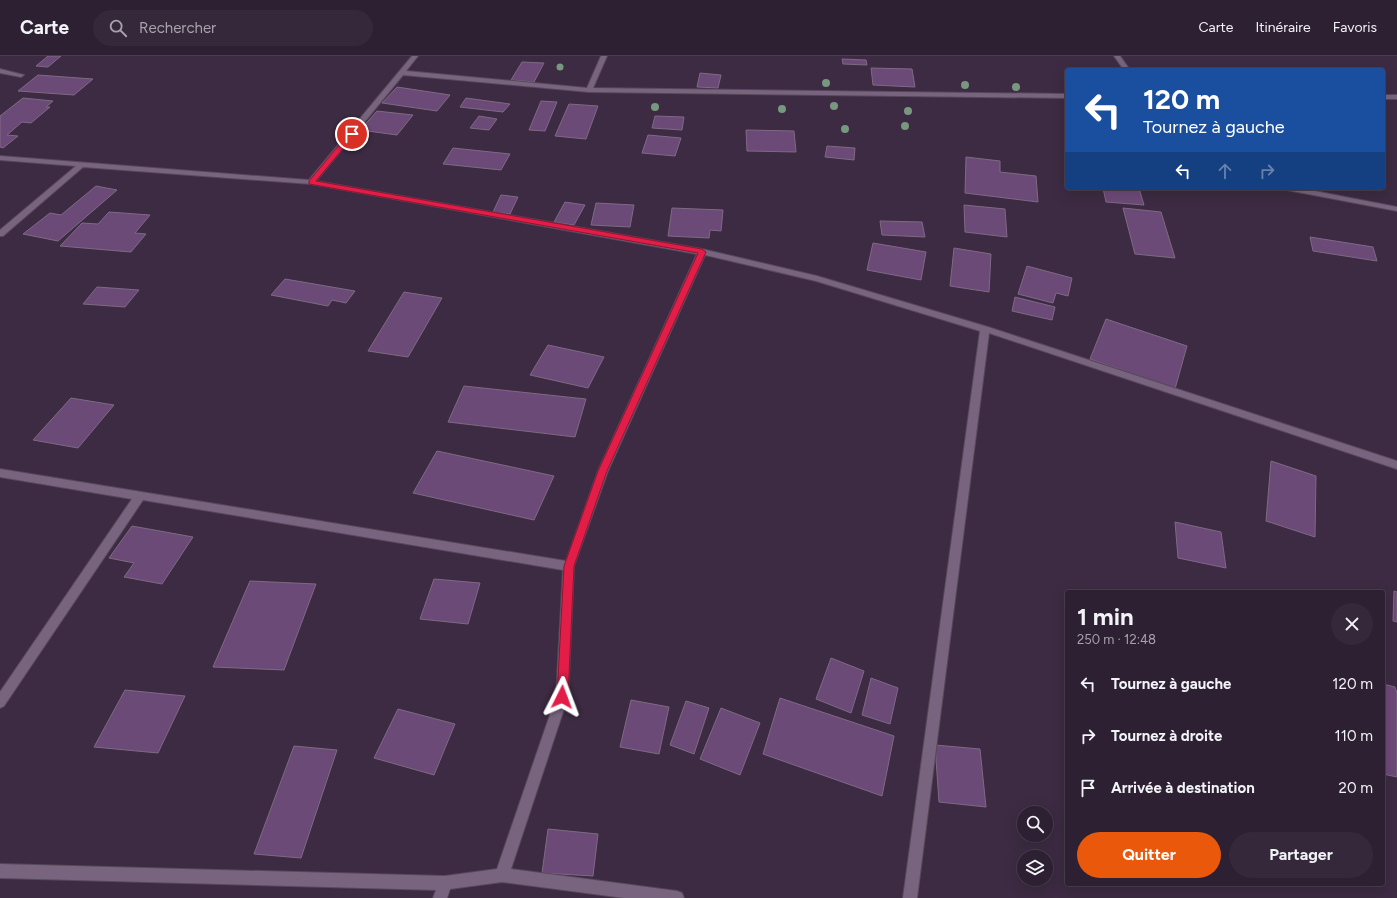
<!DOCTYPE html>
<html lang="fr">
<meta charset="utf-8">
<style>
:root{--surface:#2d2032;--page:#35283a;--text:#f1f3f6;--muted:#a7a3ac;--line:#483e4d;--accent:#ea580c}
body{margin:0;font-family:Figtree,sans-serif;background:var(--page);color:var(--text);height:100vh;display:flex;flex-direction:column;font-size:15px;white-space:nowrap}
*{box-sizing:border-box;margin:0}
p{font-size:13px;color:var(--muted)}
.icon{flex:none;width:22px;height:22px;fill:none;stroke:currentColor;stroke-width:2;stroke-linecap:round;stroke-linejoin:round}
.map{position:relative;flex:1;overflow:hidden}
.panel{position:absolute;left:1065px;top:534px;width:320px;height:296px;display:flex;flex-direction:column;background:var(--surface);border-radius:4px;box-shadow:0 4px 16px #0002,0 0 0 1px var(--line)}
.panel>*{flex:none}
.hud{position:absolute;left:1065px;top:12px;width:320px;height:122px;border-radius:4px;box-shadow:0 4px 16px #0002,0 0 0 1px var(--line);background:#1a4fa0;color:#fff;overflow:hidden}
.controls{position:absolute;left:1017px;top:750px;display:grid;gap:8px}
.controls a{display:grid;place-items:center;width:36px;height:36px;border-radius:50%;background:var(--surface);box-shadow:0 4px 16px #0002,0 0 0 1px var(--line);font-size:20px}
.pin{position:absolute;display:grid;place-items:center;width:34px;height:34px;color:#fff;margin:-17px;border:2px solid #fff;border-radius:50%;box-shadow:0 1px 4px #0007}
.me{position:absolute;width:44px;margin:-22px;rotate:3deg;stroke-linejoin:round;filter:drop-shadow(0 0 3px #0008)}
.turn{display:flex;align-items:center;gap:14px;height:84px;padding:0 12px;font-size:18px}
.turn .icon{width:52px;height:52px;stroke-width:2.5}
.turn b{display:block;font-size:28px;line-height:34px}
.lanes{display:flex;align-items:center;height:38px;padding:0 12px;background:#0003;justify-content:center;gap:20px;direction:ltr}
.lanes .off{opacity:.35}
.round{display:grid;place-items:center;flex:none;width:42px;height:42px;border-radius:21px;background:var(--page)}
.headline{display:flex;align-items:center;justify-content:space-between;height:68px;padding:0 12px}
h1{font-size:24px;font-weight:700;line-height:30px}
.button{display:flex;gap:8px;margin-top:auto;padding:8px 12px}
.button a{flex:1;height:46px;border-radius:24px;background:var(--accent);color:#fff;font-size:16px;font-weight:700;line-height:46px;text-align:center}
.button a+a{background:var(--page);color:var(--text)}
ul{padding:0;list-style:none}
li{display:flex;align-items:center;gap:12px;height:52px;padding:0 12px}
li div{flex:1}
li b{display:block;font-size:15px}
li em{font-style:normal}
header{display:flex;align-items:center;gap:24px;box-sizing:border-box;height:56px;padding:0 20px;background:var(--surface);border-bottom:1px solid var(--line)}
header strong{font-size:19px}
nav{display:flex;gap:22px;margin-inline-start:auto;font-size:14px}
.search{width:280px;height:36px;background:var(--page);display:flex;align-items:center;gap:10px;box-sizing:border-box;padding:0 14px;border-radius:22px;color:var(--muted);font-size:15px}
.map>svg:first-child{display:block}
.building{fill:#6c4a77;stroke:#7e6a84}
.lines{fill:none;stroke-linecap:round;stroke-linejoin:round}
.street-casing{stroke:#57485b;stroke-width:2}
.street{fill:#78647e;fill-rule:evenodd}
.tree{fill:#77977f}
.route{fill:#e11d48;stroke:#92132f}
</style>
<header>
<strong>Carte</strong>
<div class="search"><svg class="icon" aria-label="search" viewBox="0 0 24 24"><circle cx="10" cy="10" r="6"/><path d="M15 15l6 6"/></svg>Rechercher</div>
<nav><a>Carte</a><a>Itinéraire</a><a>Favoris</a></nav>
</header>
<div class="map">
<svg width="1397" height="842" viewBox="0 0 1397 842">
<rect width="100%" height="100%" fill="#3c2b42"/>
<g class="building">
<polygon points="48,0 61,0 48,11 36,10"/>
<polygon points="842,3 866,4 867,9 843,8"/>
<polygon points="522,6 544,7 534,26 511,24"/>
<polygon points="871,12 912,13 915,31 873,29"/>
<polygon points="700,17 721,19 718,32 697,31"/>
<polygon points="38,19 93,23 74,39 18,35"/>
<polygon points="397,31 450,39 437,55 382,47"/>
<polygon points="23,42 53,45 46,51 50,51 31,67 22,66 7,79 18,80 3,92 0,91 0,60"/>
<polygon points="466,42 510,48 503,56 460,51"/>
<polygon points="541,45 557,46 545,75 529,74"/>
<polygon points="569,48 598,50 586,83 555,80"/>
<polygon points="377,55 413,59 397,79 360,74"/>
<polygon points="479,60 497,63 489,74 470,72"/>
<polygon points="655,60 684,61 682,74 652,72"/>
<polygon points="746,74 794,75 796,96 747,95"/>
<polygon points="648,79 681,82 675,100 642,97"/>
<polygon points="827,90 855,92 854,104 825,101"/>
<polygon points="453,92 510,98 501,114 443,108"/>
<polygon points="966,101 1000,105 1000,116 1036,120 1038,146 965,137"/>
<polygon points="96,130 117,134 58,185 23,178 50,157 61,159"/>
<polygon points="1103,132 1139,132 1144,149 1106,146"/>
<polygon points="501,139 518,141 510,158 493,156"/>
<polygon points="565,146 585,149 574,169 554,166"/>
<polygon points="596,147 634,149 630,171 591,169"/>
<polygon points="964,149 1005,153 1007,181 965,176"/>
<polygon points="672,152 723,154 721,175 710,174 709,182 668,180"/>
<polygon points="1123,152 1161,156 1175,202 1135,198"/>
<polygon points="109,156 150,159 135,177 146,178 131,196 60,190 82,167 98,168"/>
<polygon points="880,165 922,166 925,181 882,179"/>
<polygon points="1310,181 1373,191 1377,205 1313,195"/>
<polygon points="873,187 926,196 921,224 867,214"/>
<polygon points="954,192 991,198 989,236 950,230"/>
<polygon points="1027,210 1072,222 1068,240 1056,237 1053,247 1018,238"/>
<polygon points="285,223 355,235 346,247 332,244 328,250 271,239"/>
<polygon points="97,231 139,234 125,251 83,248"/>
<polygon points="404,236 442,242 408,301 368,295"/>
<polygon points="1015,241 1055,251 1052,264 1012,255"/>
<polygon points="1106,263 1187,290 1175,333 1090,303"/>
<polygon points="548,289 604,301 588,332 530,319"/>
<polygon points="464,330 586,343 575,381 448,366"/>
<polygon points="71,342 114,349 78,392 33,384"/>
<polygon points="437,395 554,420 534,464 413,437"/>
<polygon points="1271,405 1316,420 1315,481 1266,465"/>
<polygon points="1175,466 1221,476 1226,512 1178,502"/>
<polygon points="132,470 193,481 162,528 124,521 134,507 109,502"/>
<polygon points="434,523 480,527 468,568 420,563"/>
<polygon points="250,525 316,528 284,614 213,611"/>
<polygon points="1394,535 1397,536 1397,566 1393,565"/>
<polygon points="831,602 864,615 851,657 816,643"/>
<polygon points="871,622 898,632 890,668 862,659"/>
<polygon points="1383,628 1395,631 1397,637 1397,721 1383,718"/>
<polygon points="125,634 185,640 158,697 94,691"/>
<polygon points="780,642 894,680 882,740 763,698"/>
<polygon points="631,644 669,651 659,698 620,691"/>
<polygon points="686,645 709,652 694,698 670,689"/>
<polygon points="721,652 760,667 740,719 700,703"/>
<polygon points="398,653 455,668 434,719 374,702"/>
<polygon points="935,689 980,693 986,751 939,746"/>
<polygon points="294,690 337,694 301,802 254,798"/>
<polygon points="548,773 598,778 593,820 542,817"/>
</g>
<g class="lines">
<defs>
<g id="street">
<polygon points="412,0 418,0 406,15 587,32 601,0 607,0 593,32 1067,38 1067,42 589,36 403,19 316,125 702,193 817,220 988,271 1397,405 1397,413 989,277 917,842 903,842 980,275 816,225 705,199 608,415 574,510 568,641 511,813 677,835 682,837 684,842 624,842 502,826 450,833 447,842 433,842 436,834 0,822 0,808 445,820 497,813 556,641 563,514 143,444 4,650 0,652 0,636 132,443 0,421 0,413 566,505 598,415 697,198 311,128 83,111 3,180 0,180 0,174 76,110 0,104 0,100 309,124"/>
<polygon points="1114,0 1120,0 1130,14 1124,14"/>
<polygon points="0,13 24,19 21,21 0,17"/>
<rect x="1383" y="39" width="14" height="4"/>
<polygon points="1283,132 1299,132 1397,151 1397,155 1287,134"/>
</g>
</defs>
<use href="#street" class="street-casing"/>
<use href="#street" class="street"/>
</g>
<g class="tree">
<circle cx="560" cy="11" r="3.5"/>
<circle cx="826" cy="27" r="4"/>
<circle cx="965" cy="29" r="4"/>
<circle cx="1016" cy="31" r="4"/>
<circle cx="834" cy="50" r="4"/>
<circle cx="655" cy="51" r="4"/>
<circle cx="782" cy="53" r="4"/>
<circle cx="908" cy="55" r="4"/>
<circle cx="905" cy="70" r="4"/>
<circle cx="845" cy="73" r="4"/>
</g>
<polygon class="route" points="350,76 355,78 316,125 702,193 706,196 607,415 574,510 568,641 566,644 562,646 558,644 557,641 564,510 598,415 698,197 309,128 309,125"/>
</svg>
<div class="controls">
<a><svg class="icon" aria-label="search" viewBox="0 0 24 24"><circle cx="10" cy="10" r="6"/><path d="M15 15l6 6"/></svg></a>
<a><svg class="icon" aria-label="layers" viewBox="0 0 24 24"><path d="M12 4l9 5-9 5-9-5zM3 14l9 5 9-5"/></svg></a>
</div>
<div class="pin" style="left:352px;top:78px;background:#d93025"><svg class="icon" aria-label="arrive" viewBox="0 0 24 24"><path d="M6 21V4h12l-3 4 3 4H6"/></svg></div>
<svg class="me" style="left:562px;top:641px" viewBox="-20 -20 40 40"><path d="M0-17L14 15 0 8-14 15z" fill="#e11d48" stroke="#fff" stroke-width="4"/></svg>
<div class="hud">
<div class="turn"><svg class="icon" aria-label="left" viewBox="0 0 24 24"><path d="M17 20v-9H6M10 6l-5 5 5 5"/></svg><div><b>120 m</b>Tournez à gauche</div></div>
<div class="lanes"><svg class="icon" aria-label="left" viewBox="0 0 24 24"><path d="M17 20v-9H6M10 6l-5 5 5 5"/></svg><svg class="icon off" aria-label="ahead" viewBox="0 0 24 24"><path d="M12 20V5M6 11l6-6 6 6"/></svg><svg class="icon off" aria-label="right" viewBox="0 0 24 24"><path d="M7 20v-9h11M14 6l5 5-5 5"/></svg></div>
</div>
<section class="panel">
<div class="headline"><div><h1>1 min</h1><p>250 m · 12:48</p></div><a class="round"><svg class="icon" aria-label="close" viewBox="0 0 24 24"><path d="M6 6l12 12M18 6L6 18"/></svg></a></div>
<ul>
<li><svg class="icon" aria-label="left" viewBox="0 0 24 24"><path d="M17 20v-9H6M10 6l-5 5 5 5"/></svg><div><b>Tournez à gauche</b></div><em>120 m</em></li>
<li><svg class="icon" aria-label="right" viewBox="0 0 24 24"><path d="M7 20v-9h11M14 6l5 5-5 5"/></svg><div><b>Tournez à droite</b></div><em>110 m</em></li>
<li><svg class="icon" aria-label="arrive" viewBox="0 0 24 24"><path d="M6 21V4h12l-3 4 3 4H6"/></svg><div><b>Arrivée à destination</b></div><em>20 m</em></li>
</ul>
<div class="button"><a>Quitter</a><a>Partager</a></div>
</section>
</div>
